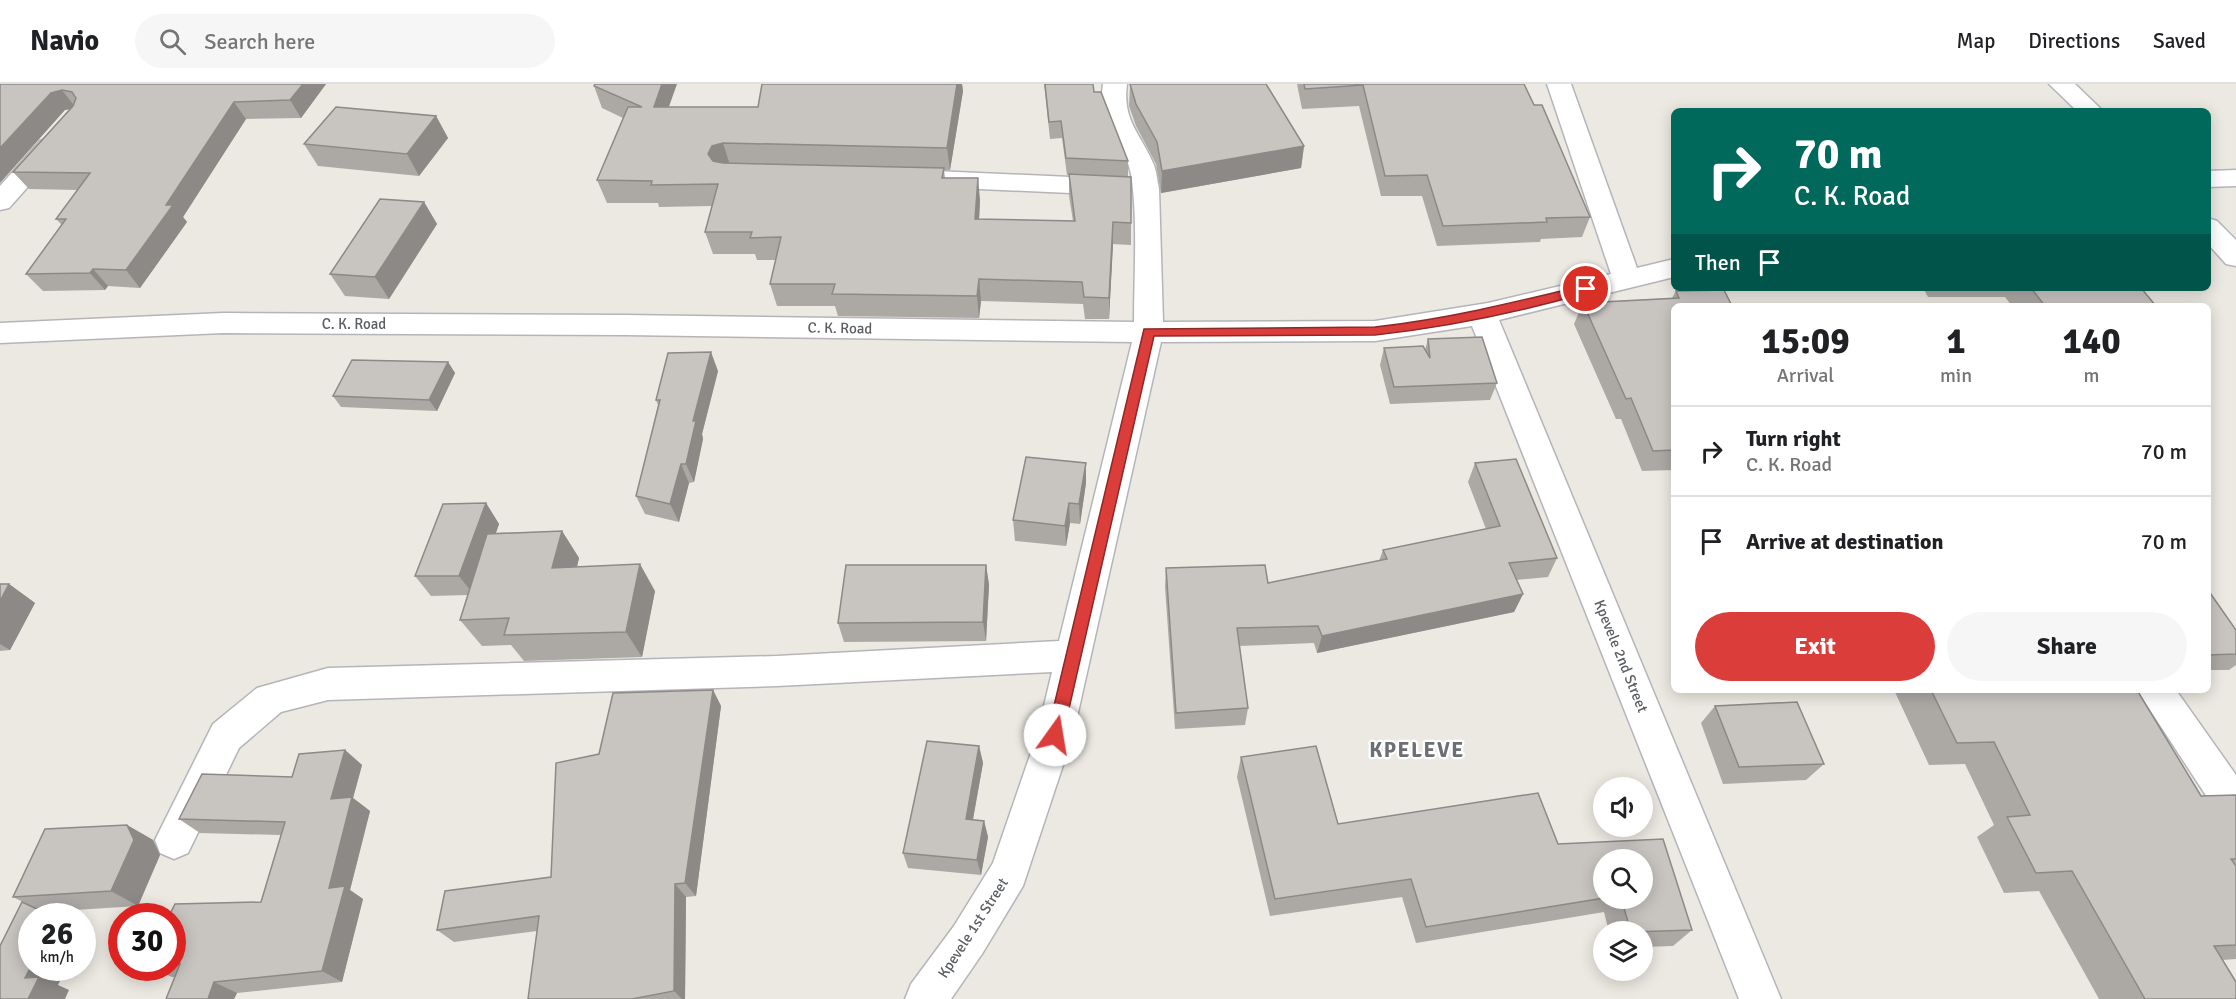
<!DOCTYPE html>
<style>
:root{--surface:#fff;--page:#f6f6f6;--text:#202124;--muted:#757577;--line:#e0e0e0;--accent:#db3d3a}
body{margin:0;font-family:Signika,sans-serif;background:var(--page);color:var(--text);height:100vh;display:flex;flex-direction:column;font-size:22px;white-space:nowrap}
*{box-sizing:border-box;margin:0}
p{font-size:20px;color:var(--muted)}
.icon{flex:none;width:33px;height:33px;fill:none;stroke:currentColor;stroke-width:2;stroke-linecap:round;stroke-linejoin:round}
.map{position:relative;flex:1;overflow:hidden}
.drawer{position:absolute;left:1671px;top:219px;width:540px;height:390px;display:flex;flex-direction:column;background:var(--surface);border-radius:9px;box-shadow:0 3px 15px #0003}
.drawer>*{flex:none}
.hud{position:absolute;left:1671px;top:24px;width:540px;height:183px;border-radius:9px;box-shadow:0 3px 15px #0003;background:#00695c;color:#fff;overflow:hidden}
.fabs{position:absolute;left:1593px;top:693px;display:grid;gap:12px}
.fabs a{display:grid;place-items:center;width:60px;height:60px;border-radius:50%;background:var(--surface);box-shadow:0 3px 15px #0003;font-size:30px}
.speed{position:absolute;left:18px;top:819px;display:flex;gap:12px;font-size:30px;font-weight:700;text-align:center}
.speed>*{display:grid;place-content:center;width:78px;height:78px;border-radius:50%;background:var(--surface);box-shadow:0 3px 15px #0003;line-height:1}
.speed small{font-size:15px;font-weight:400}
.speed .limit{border:9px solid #d22;background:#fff;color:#111}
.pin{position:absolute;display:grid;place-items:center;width:51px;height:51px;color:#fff;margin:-26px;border:3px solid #fff;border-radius:50%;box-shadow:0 2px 6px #0007}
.me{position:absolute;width:66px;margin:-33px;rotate:13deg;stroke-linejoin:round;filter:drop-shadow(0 0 4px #0008)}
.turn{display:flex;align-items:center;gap:21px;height:126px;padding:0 24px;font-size:27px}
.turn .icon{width:78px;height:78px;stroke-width:2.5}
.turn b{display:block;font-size:42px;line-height:51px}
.then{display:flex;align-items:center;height:57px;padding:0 24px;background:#0003;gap:12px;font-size:22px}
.eta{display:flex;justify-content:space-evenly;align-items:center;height:102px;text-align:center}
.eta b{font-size:36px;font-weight:700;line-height:42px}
.cta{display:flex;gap:12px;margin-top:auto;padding:12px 24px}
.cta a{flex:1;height:69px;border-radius:36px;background:var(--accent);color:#fff;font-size:24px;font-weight:700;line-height:69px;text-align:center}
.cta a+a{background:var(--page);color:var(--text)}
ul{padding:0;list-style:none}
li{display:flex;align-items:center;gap:18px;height:90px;padding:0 24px;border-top:2px solid var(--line)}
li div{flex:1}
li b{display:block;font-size:22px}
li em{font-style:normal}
header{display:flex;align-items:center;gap:36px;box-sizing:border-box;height:84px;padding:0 30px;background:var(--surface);border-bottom:2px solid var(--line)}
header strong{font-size:28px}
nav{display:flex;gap:33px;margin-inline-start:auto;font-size:21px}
.search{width:420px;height:54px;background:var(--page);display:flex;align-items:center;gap:15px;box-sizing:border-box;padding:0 21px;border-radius:33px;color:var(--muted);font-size:22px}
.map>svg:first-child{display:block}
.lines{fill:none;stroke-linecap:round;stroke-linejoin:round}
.minor-casing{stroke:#b3b5b9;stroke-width:3}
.minor{fill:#fff;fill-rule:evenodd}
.wall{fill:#aca9a5;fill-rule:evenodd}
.shaded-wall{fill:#8c8986}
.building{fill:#c8c4c0;stroke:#8c8986;stroke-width:1.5}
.route{fill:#db3d3a;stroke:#8e2826;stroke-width:1.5}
.labels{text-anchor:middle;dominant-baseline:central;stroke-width:4.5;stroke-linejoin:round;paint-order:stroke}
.street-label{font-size:15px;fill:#5b5e62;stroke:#fff}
.district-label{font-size:21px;font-weight:bold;letter-spacing:1.5px;fill:#6c7074;stroke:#fff}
</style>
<header>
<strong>Navio</strong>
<div class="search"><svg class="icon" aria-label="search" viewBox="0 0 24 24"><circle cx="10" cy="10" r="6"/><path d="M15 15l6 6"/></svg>Search here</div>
<nav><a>Map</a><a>Directions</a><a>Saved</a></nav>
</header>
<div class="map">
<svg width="2236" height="915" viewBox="0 0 2236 915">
<rect width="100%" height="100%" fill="#ece9e2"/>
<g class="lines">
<defs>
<g id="minor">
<path d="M1103 0H1127C1122 37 1141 50 1154 81 1157 89 1157 97 1159 105L1163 238 1375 237 1488 219 1611 190 1547 0H1571L1637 184 1674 175V193L1499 236 1781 915H1739L1472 242 1375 257 1161 258 1073 651 1023 802 982 870 951 915H905L911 900 954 842 993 779 1037 651 1052 588 777 602 328 616 281 628 239 664 188 769 174 775 160 769 155 756 213 640 257 604 328 584 777 572 1059 557 1132 258 625 251 223 249 0 259V239L223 229 625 231 1134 238C1134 191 1138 135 1131 90 1124 54 1096 44 1103 0Z"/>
<polygon points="2049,0 2075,0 2103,27 2077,27"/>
<polygon points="49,55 58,57 62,63 58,69 9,124 0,126 0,102 40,57"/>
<polygon points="2236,86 2236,102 2208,103 2208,87"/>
<polygon points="935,87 1114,95 1123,97 1127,103 1123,109 1114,111 935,103 926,101 922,95 926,89"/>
<polygon points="2208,134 2217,137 2236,156 2236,182 2226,180 2208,160"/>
<polygon points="2137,606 2176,606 2236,691 2236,741 2222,736"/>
</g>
</defs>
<use href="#minor" class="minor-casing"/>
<use href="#minor" class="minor"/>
</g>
<g class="wall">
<polygon points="0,0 326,0 301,34 246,35 183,133 187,138 140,204 108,202 105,206 43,207 26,190 62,141 56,135 78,106 29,105 13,88 70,25 65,26"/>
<polygon points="762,0 962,0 963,7 950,86 944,86 945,94 980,116 979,135 1073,137 1069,112 1069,91 1067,91 1062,54 1050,55 1044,0 1093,0 1094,8 1128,77 1128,93 1131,93 1131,161 1113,160 1109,235 1085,235 1083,220 981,217 979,234 838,232 835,222 777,222 770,200 776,176 757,176 755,170 713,170 705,148 712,122 659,123 658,119 607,119 597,96 623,34 602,24 594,2 669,23 758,23"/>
<polygon points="1130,0 1304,62 1301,84 1161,109 1156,80 1136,42 1129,22"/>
<polygon points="1297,0 1524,0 1590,133 1582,153 1541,155 1540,158 1437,162 1422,112 1381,112 1359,22 1302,25"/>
<polygon points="436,32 448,54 419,92 318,82 304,60"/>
<polygon points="424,118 437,140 389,215 345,212 330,190"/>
<polygon points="1923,204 2141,204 2156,222 2012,222 2005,213 1928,213"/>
<polygon points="1724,206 1674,222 1674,386 1642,387 1621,335 1616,335 1574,240 1583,219 1672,214 1676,207"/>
<polygon points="1428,255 1497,299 1490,316 1390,320 1380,281 1384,264 1425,266"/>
<polygon points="448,278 455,289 437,327 341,323 333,312"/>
<polygon points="718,287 702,350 703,355 694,398 689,399 679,438 645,430 636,412 658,321 656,316"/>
<polygon points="1475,379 1557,474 1548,493 1516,496 1523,510 1514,528 1317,569 1314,559 1239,562 1248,624 1245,641 1175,645 1165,503 1166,484 1268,499 1379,477 1383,466 1486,445 1468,398"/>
<polygon points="1086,399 1080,440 1070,439 1066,462 1015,457 1013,436"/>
<polygon points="486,419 499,440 496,449 562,447 579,474 577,483 655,507 642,573 524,577 511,561 482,562 460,536 468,511 431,512 415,492"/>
<polygon points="986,481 989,501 986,557 844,558 838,539"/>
<polygon points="0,500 9,500 35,519 10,566 0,567"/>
<polygon points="2208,506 2236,546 2236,581 2229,586 2208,586"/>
<polygon points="713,606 721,622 696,812 686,813 685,915 528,915 537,847 454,858 437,846 551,793 599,670"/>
<polygon points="1894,606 2137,606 2201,712 2236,711 2236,875 2222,876 2236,915 2099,915 2039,807 2004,809 1977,753 1994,741 1965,680 1929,681"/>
<polygon points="1715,622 1824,680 1806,696 1723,700 1701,639"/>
<polygon points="979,662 983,679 973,736 984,737 988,753 981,791 908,784 903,769"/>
<path d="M1316 662 1338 740 1538 709 1558 760 1663 755 1692 846 1673 862 1642 863V848H1609L1604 828 1416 859 1402 813 1270 832 1237 693 1241 673ZM1604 776H1642V814H1604Z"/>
<polygon points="345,666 362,681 353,714 370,727 350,806 363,815 342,898 237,909 234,915 166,915 175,893 172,893 152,884 172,884 172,832 261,818 281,751 200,749 179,735 292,693"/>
<polygon points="127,741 153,756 160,771 138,822 43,828 13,813"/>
</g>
<g class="shaded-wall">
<polygon points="303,0 326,0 301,34 290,16"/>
<polygon points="662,0 677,0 661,45 654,23"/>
<polygon points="957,0 962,0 963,7 950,86 947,64"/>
<polygon points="62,6 76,24 65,26 0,99 0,64 51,9"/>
<polygon points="234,18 246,35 183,133 187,138 140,204 126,186 166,121"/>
<polygon points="436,32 448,54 419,92 407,70"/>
<polygon points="723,59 730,81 719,84 708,70 712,62"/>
<polygon points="1304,62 1301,84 1161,109 1162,87"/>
<polygon points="978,94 980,116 978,157 975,135"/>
<polygon points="424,118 437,140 389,215 375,193"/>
<polygon points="1113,138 1113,160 1109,235 1109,214"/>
<polygon points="93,185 108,202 105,206 90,189"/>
<polygon points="979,195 981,217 979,234 977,212"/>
<polygon points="711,268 718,287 702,350 703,355 694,398 686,380 693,337"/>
<polygon points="448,278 455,289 437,327 429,316"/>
<polygon points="1086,379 1086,399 1080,440 1079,420"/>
<polygon points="681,380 689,399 679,438 670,420"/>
<polygon points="486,419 499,440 474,511 459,492"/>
<polygon points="1069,419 1070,439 1066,462 1065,442"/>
<polygon points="562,447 579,474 570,511 552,484"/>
<polygon points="640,480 655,507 642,573 626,548"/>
<polygon points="986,481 989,501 986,557 983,538"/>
<polygon points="9,500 35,519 10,566 0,560 0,517"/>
<polygon points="1523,510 1514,528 1317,569 1322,552"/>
<polygon points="713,606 721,622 696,812 685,799"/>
<polygon points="979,662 983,679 970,751 966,735"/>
<polygon points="345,666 362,681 353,714 370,727 350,806 363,815 342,898 322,887 329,804 331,715"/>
<polygon points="984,737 988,753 981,791 977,776"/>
<polygon points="127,741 153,756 160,771 138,822 111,807"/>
<polygon points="675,800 686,813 685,915 682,915 674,907"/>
<polygon points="32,880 32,884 66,884 58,901 69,906 65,915 28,915 25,894"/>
<polygon points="214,898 237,909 234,915 208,915"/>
</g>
<g class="building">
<polygon points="0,0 303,0 290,16 234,18 166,121 173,121 126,186 93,185 90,189 26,190 66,135 56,135 90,89 13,88 73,22 76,14 72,8 62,6 51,9 0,64"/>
<polygon points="595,0 662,0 654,23 758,23 762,0 957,0 947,64 723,59 712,62 708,70 713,77 723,79 944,84 942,94 978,94 975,135 1075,137 1069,90 1131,93 1131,139 1113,138 1109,214 1084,213 1082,198 979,195 977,212 832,210 835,200 770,200 781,153 750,154 752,148 705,148 718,100 651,101 652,97 597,96 628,23 642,23 594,2"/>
<polygon points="1045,0 1093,0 1094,8 1101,8 1128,77 1066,74 1061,37 1049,38"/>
<polygon points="1130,0 1266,0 1304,62 1162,87 1157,58 1136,20"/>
<polygon points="1304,0 1524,0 1534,21 1542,21 1590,133 1546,134 1547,138 1443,142 1427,91 1385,92 1363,1 1305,5"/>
<polygon points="336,23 436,32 407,70 304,60"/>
<polygon points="380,115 424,118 375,193 330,190"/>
<polygon points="2031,204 2141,204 2156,222 2045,222"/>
<polygon points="1724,206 1732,222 1674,222 1674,366 1653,367 1631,314 1626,315 1583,219 1679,214 1676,207"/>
<polygon points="1482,253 1497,299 1394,303 1384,264 1423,262 1430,274 1428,255"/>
<polygon points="711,268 693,337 696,337 686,380 681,380 670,420 636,412 660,316 656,316 668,269"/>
<polygon points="352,276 448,278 429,316 333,312"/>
<polygon points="1026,373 1086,379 1079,420 1069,419 1065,442 1013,436"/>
<polygon points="1516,375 1557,474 1509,479 1523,510 1322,552 1318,542 1237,544 1248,624 1176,629 1166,484 1265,481 1268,499 1387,475 1383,466 1500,442 1475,379"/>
<polygon points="486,419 459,492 415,492 443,420"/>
<polygon points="562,447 552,484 640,480 626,548 504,551 509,534 460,536 487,450"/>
<polygon points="846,481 986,481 983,538 838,539"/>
<polygon points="0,500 9,500 0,517"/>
<polygon points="2208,506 2236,546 2236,570 2208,571"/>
<polygon points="713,606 685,799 675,800 674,907 632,915 528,915 539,832 437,846 445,807 551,793 556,679 599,670 613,609"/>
<polygon points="1931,606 2137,606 2201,712 2236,711 2236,775 2231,775 2236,782 2236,861 2214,862 2236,898 2236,915 2145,915 2072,787 2036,789 2007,733 2030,731 1994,658 1957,659"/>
<polygon points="1797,618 1824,680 1739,683 1715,622"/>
<polygon points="927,657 979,662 966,735 984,737 977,776 903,769"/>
<polygon points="1316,662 1338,740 1538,709 1558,760 1663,755 1692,846 1631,848 1621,814 1642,814 1642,776 1604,776 1604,814 1426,843 1411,795 1275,815 1241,673"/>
<polygon points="345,666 331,715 352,713 329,804 345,802 322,887 214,898 208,915 166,915 180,880 172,881 172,832 169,832 175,820 261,818 285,738 179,735 202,690 292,693 299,670"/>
<polygon points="127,741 134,756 111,807 13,813 45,745"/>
<polygon points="22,818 52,832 32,832 32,880 25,894 39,893 28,915 0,915 0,862"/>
</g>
<path class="route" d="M1586 201 1592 205 1590 208C1520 228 1447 243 1375 251L1154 252 1063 651 1060 656 1055 658 1050 656 1047 651 1144 245 1375 243C1447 235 1516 218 1586 201Z"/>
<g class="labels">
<g class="street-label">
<text x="354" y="240">C. K. Road</text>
<text transform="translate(840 244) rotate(1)">C. K. Road</text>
<text transform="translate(1621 572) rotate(68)">Kpevele 2nd Street</text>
<text transform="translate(973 844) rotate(-57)">Kpevele 1st Street</text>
</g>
<g class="district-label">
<text x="1417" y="666">KPELEVE</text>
</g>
</g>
</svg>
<div class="fabs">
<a><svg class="icon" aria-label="sound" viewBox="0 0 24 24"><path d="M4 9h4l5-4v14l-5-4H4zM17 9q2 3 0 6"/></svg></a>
<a><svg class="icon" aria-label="search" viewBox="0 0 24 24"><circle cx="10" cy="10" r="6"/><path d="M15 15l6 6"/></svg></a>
<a><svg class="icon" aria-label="layers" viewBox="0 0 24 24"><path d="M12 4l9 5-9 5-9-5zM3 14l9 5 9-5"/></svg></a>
</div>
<div class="speed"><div>26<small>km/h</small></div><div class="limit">30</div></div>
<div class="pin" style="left:1586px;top:205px;background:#d93025"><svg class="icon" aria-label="arrive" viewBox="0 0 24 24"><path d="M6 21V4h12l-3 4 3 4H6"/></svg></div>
<svg class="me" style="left:1055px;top:651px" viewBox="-20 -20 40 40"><circle r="19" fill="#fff"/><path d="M0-13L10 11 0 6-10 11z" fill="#db3d3a"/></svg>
<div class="hud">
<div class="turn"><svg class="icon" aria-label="right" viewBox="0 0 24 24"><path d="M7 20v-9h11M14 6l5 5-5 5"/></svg><div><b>70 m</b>C. K. Road</div></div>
<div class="then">Then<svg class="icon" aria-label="arrive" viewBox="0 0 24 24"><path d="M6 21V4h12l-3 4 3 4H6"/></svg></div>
</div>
<section class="drawer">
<div class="eta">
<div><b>15:09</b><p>Arrival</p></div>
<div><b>1</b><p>min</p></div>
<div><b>140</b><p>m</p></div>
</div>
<ul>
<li><svg class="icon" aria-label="right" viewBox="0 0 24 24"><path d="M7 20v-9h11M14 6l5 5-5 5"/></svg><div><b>Turn right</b><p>C. K. Road</p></div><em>70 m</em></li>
<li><svg class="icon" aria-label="arrive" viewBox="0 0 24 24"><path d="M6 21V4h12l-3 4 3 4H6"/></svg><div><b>Arrive at destination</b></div><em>70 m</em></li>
</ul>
<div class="cta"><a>Exit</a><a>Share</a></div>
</section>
</div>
